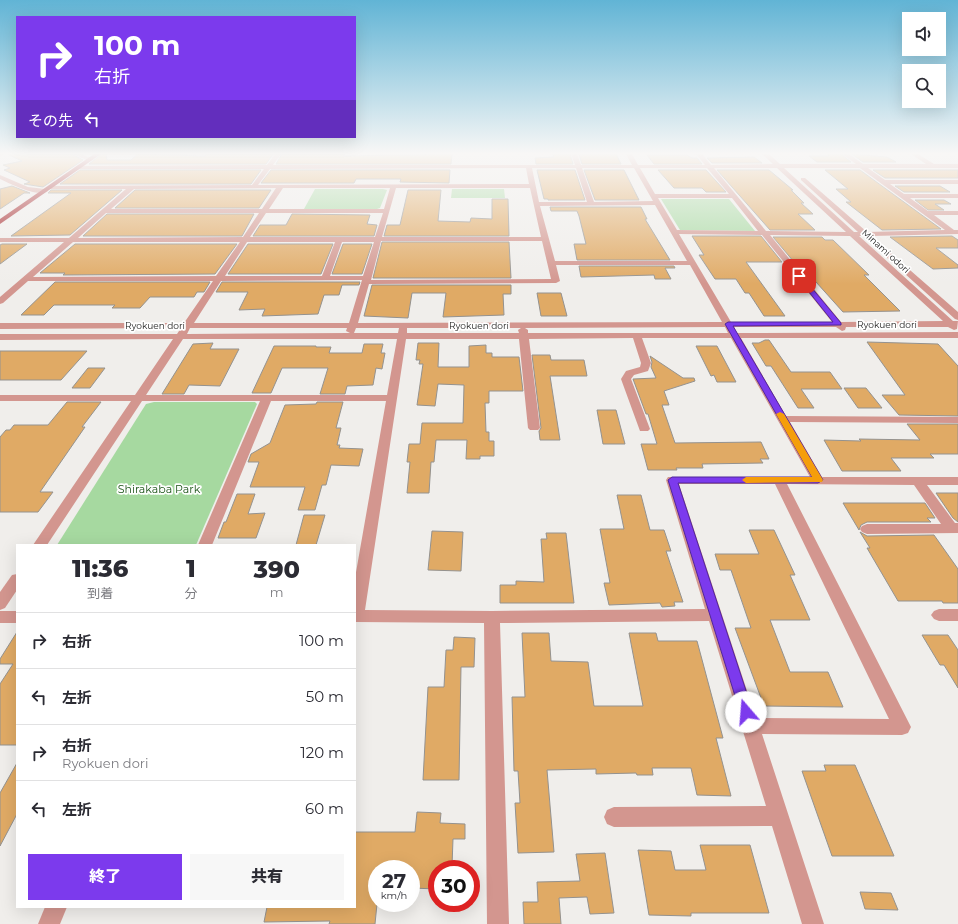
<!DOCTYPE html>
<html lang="ja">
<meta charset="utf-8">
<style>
:root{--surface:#fff;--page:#f7f7f7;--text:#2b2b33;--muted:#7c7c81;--line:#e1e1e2;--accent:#7c3aed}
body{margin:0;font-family:Montserrat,"Noto Sans JP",sans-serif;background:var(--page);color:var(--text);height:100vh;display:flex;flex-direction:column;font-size:15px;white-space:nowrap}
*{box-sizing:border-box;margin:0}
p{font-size:13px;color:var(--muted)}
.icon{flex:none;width:22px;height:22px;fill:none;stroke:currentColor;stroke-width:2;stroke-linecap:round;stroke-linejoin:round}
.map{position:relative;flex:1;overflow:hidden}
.drawer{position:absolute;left:16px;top:544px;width:340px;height:364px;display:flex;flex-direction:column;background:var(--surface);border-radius:0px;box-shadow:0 4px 16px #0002}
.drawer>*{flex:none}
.banner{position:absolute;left:16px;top:16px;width:340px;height:122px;border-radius:0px;box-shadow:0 4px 16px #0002;background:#7c3aed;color:#fff;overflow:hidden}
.buttons{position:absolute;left:902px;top:12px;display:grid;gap:8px}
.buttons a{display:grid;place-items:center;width:44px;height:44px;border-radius:0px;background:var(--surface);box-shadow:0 4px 16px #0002;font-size:20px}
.speed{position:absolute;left:368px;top:860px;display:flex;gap:8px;font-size:20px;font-weight:700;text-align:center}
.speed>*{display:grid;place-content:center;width:52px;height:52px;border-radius:50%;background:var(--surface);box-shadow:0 4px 16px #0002;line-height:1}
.speed small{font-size:10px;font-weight:400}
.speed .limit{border:6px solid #d22;background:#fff;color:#111}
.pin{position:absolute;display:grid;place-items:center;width:34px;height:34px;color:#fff;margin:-17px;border-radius:8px;box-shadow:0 2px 6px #0006}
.me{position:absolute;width:44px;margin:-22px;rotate:342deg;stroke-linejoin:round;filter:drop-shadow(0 0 3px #0008)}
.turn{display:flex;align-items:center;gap:14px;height:84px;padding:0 12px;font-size:18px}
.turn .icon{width:52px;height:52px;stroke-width:2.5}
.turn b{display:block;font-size:28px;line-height:34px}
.then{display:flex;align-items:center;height:38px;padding:0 12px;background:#0003;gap:8px;font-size:15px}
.eta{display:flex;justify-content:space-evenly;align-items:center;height:68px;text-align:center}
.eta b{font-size:24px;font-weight:800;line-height:28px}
.button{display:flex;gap:8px;margin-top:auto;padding:8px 12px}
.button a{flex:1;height:46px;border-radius:0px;background:var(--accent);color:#fff;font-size:16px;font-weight:800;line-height:46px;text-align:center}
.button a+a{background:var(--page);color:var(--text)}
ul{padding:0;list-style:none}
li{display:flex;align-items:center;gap:12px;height:56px;padding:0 12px;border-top:1px solid var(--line)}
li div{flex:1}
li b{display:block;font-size:15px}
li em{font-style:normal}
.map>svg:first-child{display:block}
.green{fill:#a6d9a0}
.building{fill:#e0aa65;stroke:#94928f}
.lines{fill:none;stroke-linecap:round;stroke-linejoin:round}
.minor{fill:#d3968f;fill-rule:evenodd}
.highway{fill:#a11d21;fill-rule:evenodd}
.route{fill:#7c3aed;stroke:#51269a}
.slow{fill:#f59e0b}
.labels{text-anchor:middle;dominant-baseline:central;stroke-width:3.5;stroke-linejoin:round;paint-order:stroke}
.far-street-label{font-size:9px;fill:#222221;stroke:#fff}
.park-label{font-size:11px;fill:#195215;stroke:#fff}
</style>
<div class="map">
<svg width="958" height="924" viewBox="0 0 958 924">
<rect width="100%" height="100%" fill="#f0eeeb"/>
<g class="green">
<polygon points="315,189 383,189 387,190 380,208 377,209 304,209"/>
<polygon points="452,189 504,189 505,198 451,198"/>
<polygon points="661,199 729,199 755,231 680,230"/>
<polygon points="154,402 255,402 257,404 196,545 57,545 146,404"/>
</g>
<g class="building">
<polygon points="7,154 72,154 83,160 43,187 24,184 30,182 4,170 10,168 3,165 22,161"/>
<polygon points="102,154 106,154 107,160 131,160 138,154 205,156 207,154 273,154 266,164 89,164"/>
<polygon points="282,154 344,154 344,156 452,154 451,164 276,164"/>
<polygon points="553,154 570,154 573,164 536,164 535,158 554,157"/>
<polygon points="579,154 616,154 621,164 582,164"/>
<polygon points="827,154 841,154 851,162 817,162 809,156 829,156"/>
<polygon points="852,154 887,157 896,162 863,162"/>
<polygon points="647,155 687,155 692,158 697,158 702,164 654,164"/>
<polygon points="754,157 762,163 712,163 707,158"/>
<polygon points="80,170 261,170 251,184 60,184"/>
<polygon points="271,170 450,170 449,183 400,182 401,179 356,179 354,183 261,183"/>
<polygon points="537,170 575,170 585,200 548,200 548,199 544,199"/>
<polygon points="584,170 624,170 639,200 595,200"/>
<polygon points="658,170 706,170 726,192 706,192 702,188 674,188"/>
<polygon points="717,170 769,170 793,190 791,190 804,203 801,203 813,214 798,214 815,230 770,230"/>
<polygon points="825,170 860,170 941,229 882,230 846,202 851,202 836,189 848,189"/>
<polygon points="873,170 958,170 958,178 885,178"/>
<polygon points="12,186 30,193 24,193 0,209 0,189"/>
<polygon points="895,186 940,186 950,192 904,192"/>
<polygon points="51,190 122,190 70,235 11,236 71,193 48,193"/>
<polygon points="135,190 271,190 259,208 115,208"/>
<polygon points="408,190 441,190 438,221 470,222 471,218 492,219 492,199 508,199 509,236 384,236 387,225 400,225"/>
<polygon points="915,200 944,200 951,204 935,204 944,210 928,210"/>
<polygon points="550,207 641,207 647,219 645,219 670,260 577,260 574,244 586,244 579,216 577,211 551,211"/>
<polygon points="107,214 254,214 242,236 83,236"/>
<polygon points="292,214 370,215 367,224 377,225 374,236 253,236 260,225 286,225"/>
<polygon points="692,236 761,236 782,262 746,262 785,316 764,316 749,293 745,293 736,279 715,279 699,255 704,255"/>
<polygon points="952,236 958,240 958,248 936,248 958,265 958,268 933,269 890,237"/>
<polygon points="773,237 822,237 825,240 833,240 869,275 864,275 900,311 843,312 798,262 794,262"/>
<polygon points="382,242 509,242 511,278 373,278"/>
<polygon points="2,244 27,244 0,264 0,245"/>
<polygon points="75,244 237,244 215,274 63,275 65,273 40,273"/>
<polygon points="248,244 333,244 321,274 228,274"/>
<polygon points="343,244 372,244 362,274 332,274"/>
<polygon points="579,266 674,266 675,268 665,268 671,279 655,279 654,275 581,277"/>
<polygon points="55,282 210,282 204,292 197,292 194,297 150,297 140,308 112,308 115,305 54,305 44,315 21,315"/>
<polygon points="222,282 360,282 359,285 342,285 339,295 324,295 318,314 262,316 265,309 239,310 248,292 216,292"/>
<polygon points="372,285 511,285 511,294 503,294 504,315 443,317 446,293 412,293 408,318 364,316"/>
<polygon points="537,293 561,293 567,316 541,316"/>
<polygon points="765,340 769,340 791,372 830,372 842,389 801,389 814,408 798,408 771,366 766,366 752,343 759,343"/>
<polygon points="867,342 938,344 958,366 958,416 899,415 882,395 905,395"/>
<polygon points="213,343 210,349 239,349 220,386 189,385 184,394 162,394 193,344"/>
<polygon points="418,343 439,343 438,367 469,367 469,346 486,345 486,353 492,353 492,357 519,357 523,391 489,391 489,403 485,403 486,432 489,432 489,441 494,441 494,456 480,456 480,459 466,459 467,440 436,440 434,462 431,462 429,493 407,493 410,462 407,462 409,444 420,444 422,423 463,423 464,385 438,384 435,406 417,405 423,364 419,364 420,360 416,360"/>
<polygon points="364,344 383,344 381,353 385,353 382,369 376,368 373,385 347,386 345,394 320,394 328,368 282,368 271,393 252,393 274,346 316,346 316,347 331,347 329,353 362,353"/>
<polygon points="696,346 717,346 736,382 717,382 714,375 711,376"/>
<polygon points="0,351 87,351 61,380 0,380"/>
<polygon points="532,355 550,355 551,360 584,360 587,376 550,376 560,440 540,440 539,431 541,428"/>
<polygon points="650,356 683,378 694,378 695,381 664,391 669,405 662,405 675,443 761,442 769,459 760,459 763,463 702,464 703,468 676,468 677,470 648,470 641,444 657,444 648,414 646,414 633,379 656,378 651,367 652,362"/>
<polygon points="88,368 105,368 90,388 72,388"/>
<polygon points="844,388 866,388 882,408 858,408"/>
<polygon points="67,402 101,402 82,427 85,427 40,492 53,492 38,512 0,512 0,437 6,430 10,430 14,425 48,425"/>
<polygon points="317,402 343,402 336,428 341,428 337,445 340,445 339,448 363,449 359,466 331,465 326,485 322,485 315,510 298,510 305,487 250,487 259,462 248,462 251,454 270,443 285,405 316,404"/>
<polygon points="597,410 616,410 625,444 603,444"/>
<polygon points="907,424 958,424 958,454 930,454 934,458 891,458 901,471 842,471 824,440 861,441 859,439 920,440"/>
<polygon points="936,493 958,493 958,522 953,518"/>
<polygon points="237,494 255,494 248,514 265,513 256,538 218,538 224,522 226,522"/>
<polygon points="617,495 641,495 650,530 664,530 671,551 666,551 683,602 674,602 675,606 662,607 660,603 609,605 604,583 610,583 600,529 624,529"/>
<polygon points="843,503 925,503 935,518 927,518 931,522 867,522 861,525 859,530"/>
<polygon points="304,515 325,515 316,545 296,545"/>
<polygon points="749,530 774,530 795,575 790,575 810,620 770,620 790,672 828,672 843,707 764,706 735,628 751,628 731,570 720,570 715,554 759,554"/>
<polygon points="432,531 463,532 461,571 428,570"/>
<polygon points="860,532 867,536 934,535 958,569 958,603 943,603 942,601 898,601 867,548 870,548"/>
<polygon points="546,533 566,533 574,603 500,603 500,585 516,585 516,581 544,582 541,539 547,539"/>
<polygon points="17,632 17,745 0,745 0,684 13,664 0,664 0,659"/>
<polygon points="522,633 549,633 551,661 588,662 594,706 643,706 629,633 656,633 658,641 697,641 723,738 716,738 731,796 697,795 691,768 652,768 653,775 637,775 636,773 596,774 596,769 547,770 554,852 518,853 515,803 520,803 518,771 514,771 512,697 525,697"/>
<polygon points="922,635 948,635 958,650 958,688 944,665 940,665"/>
<polygon points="454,637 475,638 474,667 461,667 459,780 423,780 428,687 444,687 446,650 453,650"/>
<polygon points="17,763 17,814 0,846 0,793"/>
<polygon points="824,765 855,765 894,856 832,856 802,771 826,771"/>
<polygon points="417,812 441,813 440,823 465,824 465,839 453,839 452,866 447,866 447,869 437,869 437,889 411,888 411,869 377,869 377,904 375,924 329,924 330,921 264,922 267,907 355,907 355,832 415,832"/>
<polygon points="700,845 750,845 769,913 691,913 691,916 649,915 638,850 671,851 675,870 706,870"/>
<polygon points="605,853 614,913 590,914 587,897 559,898 561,924 524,924 523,902 538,902 537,882 580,881 576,854"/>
<polygon points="860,892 891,893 898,910 865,909"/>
</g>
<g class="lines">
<g class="minor">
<polygon points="0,154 4,154 0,156"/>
<polygon points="73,154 82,154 94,160 89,161"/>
<path d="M275 154H281L273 165H575L571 154H577L581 165H632L626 154H632L638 165H705L696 154H702L711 165 773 164 762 154H769L780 164H856L842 154H849L863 164H926L911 154H918L934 164H958V168H868L885 180H958V184H890L904 194H958V198H910L928 211H958V215H934L954 230H958V234L871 236 958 312V320L955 319 863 236H859L953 321H958L957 329 954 330 948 327H846L845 330 842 331 836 327H734L737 333 958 332V338H741L786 416 958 417V423L790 422 822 477H958V485H927L955 523H958V533L867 534 862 532 860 529 862 526 867 524H941L914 485 787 484 911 727 908 733 902 735 762 734 824 924H802L772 826 614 827 607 824 604 817 607 810 614 807 766 806 709 621 500 623 509 924H487L484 623 355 622V578L386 401H271L212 545H198L260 401H142L47 545H33L131 401H0V395H135L173 339 0 340V334H177L181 328 0 329V323H184L213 281H28L3 303 0 304V297L64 242H0V238H69L126 189H51L49 188V186L252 185 264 169H80L77 167 78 166 267 165ZM526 168 529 184 258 185 270 169ZM532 168H576L587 202H539ZM582 168H634L653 201 594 202ZM640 168H707L729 194H655ZM714 168H777L846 232 766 231ZM784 168H860L945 230 867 232 805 178H801V180L858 232H854ZM276 188 262 209H111L134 189ZM283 188H390L384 209H269ZM396 188H530L541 237H382ZM658 198H732L758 231 677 230ZM655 205 687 261H555L540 206ZM106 213H259L243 237 78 238ZM266 213H383L375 237H250ZM679 234 762 235 832 322H731ZM770 235 850 236 943 321 841 322ZM381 241H542L551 279 371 280ZM73 242H240L216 276 33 277ZM247 242H335L322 276H225ZM342 242H374L363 276H330ZM556 265H690L722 322 358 323 369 284 556 283 560 281ZM362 280 349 323H194L221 281ZM725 327 728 333H528V330L525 328ZM190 328H347L346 331 350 333 187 334ZM356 328H399L398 333H352H354ZM407 328H521L518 330 519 333H407ZM633 338 641 363 640 367 626 371 621 379 640 431H648L650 429 631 379 634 375 648 371 651 363 642 338H731L810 477H668L666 480 705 609 492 611 365 610 406 339H519L528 428 530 430H538L540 428 529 339ZM183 339H397L387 395H146ZM679 484H775L889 719 756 718Z"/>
<path d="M0 175 28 187 45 189 48 191C38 198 11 184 0 179Z"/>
<polygon points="17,574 17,590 5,608 0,610 0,592 12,575"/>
<polygon points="939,609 958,609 958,621 939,621 934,619 931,615 934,611"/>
<rect x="0" y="611" width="17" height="12"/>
<polygon points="45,907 67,907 60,924 38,924"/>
</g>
<polygon class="highway" points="94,154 101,154 0,224 0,219"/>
</g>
<linearGradient id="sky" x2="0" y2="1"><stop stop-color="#61b4d5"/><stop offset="0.54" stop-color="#f8f7f6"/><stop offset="1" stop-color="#f8f7f6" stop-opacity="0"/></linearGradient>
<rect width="958" height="284" fill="url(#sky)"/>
<polygon class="route" points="797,275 801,275 841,323 841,325 733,326 823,480 818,483 678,483 753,712 751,716 746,718 742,716 740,712 668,480 672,477 812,477 725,324 728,322 833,322 797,277"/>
<polygon class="slow" points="780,412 784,414 823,480 822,482 746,483 742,480 746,477 812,477 776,414"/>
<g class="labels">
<g class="far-street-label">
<text transform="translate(886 251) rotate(42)">Minami odori</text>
<text x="887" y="324">Ryokuen dori</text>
<text x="155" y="325">Ryokuen dori</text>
<text x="479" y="325">Ryokuen dori</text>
</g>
<g class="park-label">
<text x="159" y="489">Shirakaba Park</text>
</g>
</g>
</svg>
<div class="buttons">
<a><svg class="icon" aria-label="sound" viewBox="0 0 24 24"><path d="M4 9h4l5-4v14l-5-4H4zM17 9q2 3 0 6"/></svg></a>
<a><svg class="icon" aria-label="search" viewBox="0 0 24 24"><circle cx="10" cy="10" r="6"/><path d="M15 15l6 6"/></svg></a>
</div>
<div class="speed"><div>27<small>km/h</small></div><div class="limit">30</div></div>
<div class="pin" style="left:799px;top:276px;background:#d93025"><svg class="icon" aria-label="arrive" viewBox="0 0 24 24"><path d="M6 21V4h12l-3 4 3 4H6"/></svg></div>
<svg class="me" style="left:746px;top:712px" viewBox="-20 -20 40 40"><circle r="19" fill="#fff"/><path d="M0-13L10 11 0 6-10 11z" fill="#7c3aed"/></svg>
<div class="banner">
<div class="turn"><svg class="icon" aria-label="right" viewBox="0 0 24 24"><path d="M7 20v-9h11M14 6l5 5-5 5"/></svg><div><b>100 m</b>右折</div></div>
<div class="then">その先<svg class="icon" aria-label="left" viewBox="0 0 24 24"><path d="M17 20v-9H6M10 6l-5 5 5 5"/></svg></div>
</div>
<section class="drawer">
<div class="eta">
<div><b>11:36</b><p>到着</p></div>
<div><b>1</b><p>分</p></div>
<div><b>390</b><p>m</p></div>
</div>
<ul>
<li><svg class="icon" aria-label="right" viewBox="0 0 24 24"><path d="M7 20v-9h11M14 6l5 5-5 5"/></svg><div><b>右折</b></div><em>100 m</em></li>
<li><svg class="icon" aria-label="left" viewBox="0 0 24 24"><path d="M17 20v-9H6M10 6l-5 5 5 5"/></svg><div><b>左折</b></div><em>50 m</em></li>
<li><svg class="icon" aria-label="right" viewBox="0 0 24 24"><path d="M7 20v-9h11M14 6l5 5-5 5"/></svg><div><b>右折</b><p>Ryokuen dori</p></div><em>120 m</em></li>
<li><svg class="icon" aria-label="left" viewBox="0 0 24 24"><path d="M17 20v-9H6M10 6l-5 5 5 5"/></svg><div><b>左折</b></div><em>60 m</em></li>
</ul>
<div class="button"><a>終了</a><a>共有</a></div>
</section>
</div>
